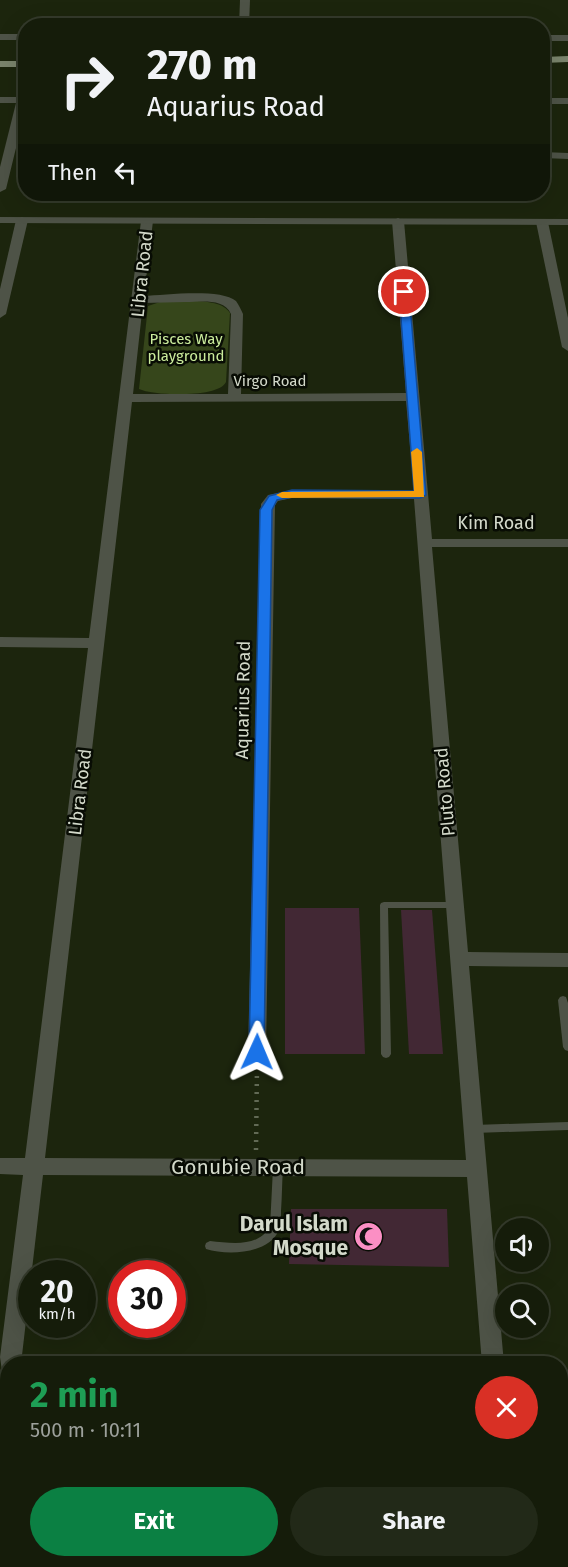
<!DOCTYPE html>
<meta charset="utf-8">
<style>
:root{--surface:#151c0a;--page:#222918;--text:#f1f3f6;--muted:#9da19c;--line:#343a2b;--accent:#0b8043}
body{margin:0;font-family:"Fira Sans",sans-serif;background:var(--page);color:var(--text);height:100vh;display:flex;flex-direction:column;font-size:22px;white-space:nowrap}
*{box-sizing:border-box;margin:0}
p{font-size:20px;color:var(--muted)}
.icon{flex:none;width:33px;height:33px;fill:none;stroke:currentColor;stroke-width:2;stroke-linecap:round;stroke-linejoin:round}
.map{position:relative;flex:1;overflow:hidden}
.side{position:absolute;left:0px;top:1356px;width:568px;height:212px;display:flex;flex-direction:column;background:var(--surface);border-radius:24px 24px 0 0;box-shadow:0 6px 24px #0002,0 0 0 2px var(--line)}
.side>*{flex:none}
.hud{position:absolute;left:18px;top:18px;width:532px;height:183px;border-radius:24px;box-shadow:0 6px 24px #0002,0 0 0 2px var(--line);background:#151c0a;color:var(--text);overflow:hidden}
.fabs{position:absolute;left:495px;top:1218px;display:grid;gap:12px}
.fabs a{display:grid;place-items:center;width:54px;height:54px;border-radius:50%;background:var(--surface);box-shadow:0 6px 24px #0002,0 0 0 2px var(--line);font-size:30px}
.speed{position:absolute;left:18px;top:1260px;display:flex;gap:12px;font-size:30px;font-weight:700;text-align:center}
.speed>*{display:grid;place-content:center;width:78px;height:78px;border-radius:50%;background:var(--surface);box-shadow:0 6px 24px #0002,0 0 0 2px var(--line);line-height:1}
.speed small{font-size:15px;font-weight:400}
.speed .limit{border:9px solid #d22;background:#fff;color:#111}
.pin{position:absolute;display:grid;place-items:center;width:51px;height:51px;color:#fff;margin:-26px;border:3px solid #fff;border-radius:50%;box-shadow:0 2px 6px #0007}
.me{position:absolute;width:66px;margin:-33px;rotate:1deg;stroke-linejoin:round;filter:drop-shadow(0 0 4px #0008)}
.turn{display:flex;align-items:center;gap:21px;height:126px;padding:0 30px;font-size:27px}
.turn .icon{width:78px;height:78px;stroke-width:2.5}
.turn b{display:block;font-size:42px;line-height:51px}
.then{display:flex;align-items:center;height:57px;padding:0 30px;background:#0003;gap:12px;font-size:22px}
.round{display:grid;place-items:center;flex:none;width:63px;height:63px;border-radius:32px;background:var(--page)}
.summary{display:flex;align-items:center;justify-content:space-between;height:102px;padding:0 30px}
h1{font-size:36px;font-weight:700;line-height:45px;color:#1e9e55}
.cta{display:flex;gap:12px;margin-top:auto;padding:12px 30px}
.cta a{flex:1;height:69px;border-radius:36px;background:var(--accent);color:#fff;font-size:24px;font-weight:700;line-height:69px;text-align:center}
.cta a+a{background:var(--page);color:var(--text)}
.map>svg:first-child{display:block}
.green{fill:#36461b}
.building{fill:#422834}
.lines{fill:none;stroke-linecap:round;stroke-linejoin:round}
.path{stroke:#626a55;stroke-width:4.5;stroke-dasharray:2 6;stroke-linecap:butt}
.service{fill:#4e5347;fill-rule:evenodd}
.minor{fill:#4e5347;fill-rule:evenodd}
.tertiary{fill:#4e5347;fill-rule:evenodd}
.primary{fill:#7a846c;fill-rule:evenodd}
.route{fill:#1a73e8;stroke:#114b97;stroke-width:1.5}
.slow{fill:#f59e0b}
.labels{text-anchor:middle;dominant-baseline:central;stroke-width:5;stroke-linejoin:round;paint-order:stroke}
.far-park-label{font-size:15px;fill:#cbec9c;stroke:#080c04}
.far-street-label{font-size:15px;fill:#d3d9ca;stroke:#080c04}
.street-label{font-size:18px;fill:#d3d9ca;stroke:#080c04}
.near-street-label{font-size:21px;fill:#d3d9ca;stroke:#080c04}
.near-poi-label{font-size:21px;font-weight:bold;fill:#d3d9ca;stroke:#080c04;text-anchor:end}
</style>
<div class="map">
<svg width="568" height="1567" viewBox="0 0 568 1567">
<rect width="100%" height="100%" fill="#1c250d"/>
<g class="green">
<path d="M160 302C179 302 220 296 230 313L226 382C219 398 154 396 139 389L148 306Z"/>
<polygon points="0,1432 7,1437 7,1487 0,1554"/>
</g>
<g class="building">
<polygon points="285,908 359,908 365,1054 285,1054"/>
<polygon points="401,910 432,910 443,1054 409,1054"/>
<polygon points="291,1209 447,1209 449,1267 289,1264"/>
</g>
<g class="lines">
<polyline class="path" points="256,1150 257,1067"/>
<g class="service">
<polygon points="384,902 455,902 458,903 459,905 458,907 455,908 388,908 391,1054 389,1057 386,1058 383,1057 381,1054 380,905 381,903"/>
<polygon points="563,996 566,997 568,1003 568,1051 565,1050 563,1047 558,1000 560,997"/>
<polygon points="568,1122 568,1130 474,1133 471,1132 469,1129 471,1126 474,1125"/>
<path d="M278 1164 282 1165 283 1168C282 1182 282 1197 281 1211 281 1217 281 1225 279 1230 269 1254 228 1256 206 1249L205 1246 206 1243 210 1241C231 1243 257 1248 270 1227L273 1168 274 1165Z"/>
</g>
<g class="minor">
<polygon points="240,0 250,0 249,26 239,26"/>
<rect x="0" y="34" width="26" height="6"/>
<rect x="543" y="35" width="25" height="6"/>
<polygon points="0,97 26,97 26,107 6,189 0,192 0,167 16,103 0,103"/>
<rect x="543" y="98" width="25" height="6"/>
<polygon points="543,152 568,153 568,159 543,158"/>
<polygon points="22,217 28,220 6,314 0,318 0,289 16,220"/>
<path d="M147 218 153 221 144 296C164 295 221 288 236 301 239 305 241 310 243 314L241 394 406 393 392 221 398 218 404 221 432 539H568V547H432L468 952 568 953V967L469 966 504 1364H482L467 1177 43 1175 21 1364H8V1432L3 1434 0 1432V1376L7 1373 2 1371 0 1357 23 1175 0 1174V1158H25L88 648 0 647V637L89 638 141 221ZM186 302C201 302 224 298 231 314L228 394H133L143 303ZM406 401 414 491 292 490 268 495 261 504 248 1052 250 1057 257 1060 264 1057 266 1052 275 505 278 501 292 498 414 499 466 1160 45 1158 132 402Z"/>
<polygon points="542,219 548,222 568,318 568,351 562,347 536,222"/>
<rect x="497" y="1560" width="24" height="7"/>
</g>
<polygon class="tertiary" points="0,217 568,219 568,225 0,223"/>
<g class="primary">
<polygon points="568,56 568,62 543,63 543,57"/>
<rect x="0" y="61" width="26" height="6"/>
</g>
</g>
<polygon class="route" points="404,289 409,292 426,495 420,498 292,497 277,500 272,510 264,1052 262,1056 257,1058 251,1056 249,1052 260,510 269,496 292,490 414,491 399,292"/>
<polygon class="slow" points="417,448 422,452 424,497 282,498 276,495 282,492 414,491 411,452"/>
<defs>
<symbol id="mosque-disc" viewBox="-11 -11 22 22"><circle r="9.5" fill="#fb8fc4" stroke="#080c04"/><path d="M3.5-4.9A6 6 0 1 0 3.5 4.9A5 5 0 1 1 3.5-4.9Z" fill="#111"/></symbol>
</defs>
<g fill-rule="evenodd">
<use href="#mosque-disc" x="352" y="1220" width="33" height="33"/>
</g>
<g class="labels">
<g class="far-park-label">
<text x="186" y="339">Pisces Way<tspan x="186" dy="17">playground</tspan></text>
</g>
<g class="far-street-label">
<text x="270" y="381">Virgo Road</text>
</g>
<g class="street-label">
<text transform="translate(142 274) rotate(-84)">Libra Road</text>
<text x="496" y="523">Kim Road</text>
<text transform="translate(243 700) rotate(-89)">Aquarius Road</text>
<text transform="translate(80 792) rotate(-83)">Libra Road</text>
<text transform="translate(445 792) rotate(-95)">Pluto Road</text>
</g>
<g class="near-street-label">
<text x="238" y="1167">Gonubie Road</text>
</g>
<g class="near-poi-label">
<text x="348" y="1224">Darul Islam<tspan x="348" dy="24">Mosque</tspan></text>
</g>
</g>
</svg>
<div class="fabs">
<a><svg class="icon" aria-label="sound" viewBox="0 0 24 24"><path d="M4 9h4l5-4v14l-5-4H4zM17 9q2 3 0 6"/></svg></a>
<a><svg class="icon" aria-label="search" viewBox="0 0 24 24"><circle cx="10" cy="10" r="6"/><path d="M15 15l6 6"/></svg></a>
</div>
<div class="speed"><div>20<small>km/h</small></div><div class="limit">30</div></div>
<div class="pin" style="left:404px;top:292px;background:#d93025"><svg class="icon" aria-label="arrive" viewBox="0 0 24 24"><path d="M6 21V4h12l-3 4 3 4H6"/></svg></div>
<svg class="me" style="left:257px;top:1052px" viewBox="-20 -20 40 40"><path d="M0-17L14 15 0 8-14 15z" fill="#1a73e8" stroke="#fff" stroke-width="4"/></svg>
<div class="hud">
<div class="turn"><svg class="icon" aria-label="right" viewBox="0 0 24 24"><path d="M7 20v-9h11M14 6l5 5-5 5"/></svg><div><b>270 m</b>Aquarius Road</div></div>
<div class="then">Then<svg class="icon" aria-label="left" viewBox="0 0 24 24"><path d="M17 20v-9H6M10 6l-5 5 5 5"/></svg></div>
</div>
<section class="side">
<div class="summary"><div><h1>2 min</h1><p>500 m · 10:11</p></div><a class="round" style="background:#d93025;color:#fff"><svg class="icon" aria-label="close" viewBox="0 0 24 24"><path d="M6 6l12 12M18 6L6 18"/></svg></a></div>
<div class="cta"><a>Exit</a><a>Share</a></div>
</section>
</div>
